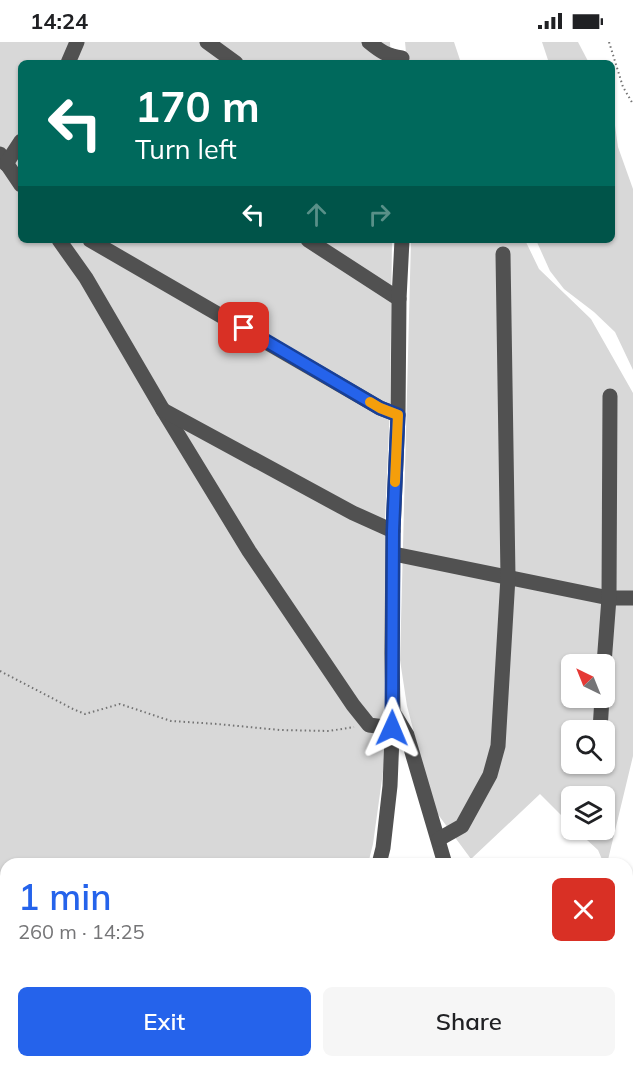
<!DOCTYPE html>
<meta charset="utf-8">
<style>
:root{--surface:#fff;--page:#f6f6f6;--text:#202124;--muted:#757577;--accent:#2563eb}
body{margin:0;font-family:Mulish,sans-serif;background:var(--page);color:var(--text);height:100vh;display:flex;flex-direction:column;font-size:22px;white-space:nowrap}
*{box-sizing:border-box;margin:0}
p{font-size:20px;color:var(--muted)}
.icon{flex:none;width:33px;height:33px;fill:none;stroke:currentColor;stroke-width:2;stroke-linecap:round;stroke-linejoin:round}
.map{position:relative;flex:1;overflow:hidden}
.panel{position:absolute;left:0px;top:816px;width:633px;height:210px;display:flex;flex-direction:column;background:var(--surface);border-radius:18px 18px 0 0;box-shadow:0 2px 4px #0004}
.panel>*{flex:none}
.banner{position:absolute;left:18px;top:18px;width:597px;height:183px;border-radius:9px;box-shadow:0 2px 4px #0004;background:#00695c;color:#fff;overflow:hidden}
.needle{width:39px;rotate:317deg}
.buttons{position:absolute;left:561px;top:612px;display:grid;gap:12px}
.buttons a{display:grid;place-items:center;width:54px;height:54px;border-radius:9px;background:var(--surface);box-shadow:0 2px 4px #0004;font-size:30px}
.pin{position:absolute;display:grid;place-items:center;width:51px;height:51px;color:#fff;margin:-26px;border-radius:12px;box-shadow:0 3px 9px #0006}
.me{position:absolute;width:66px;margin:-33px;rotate:1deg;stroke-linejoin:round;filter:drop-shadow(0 0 4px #0008)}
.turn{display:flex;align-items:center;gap:21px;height:126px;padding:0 18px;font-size:27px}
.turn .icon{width:78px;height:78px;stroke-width:2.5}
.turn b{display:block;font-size:42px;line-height:51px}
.lanes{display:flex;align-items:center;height:57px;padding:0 18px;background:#0003;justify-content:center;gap:30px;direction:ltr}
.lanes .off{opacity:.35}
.round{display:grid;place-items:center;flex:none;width:63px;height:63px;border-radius:9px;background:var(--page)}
.head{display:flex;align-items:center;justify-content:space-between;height:102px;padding:0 18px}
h1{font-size:36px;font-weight:600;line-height:45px;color:var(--accent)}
.action{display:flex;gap:12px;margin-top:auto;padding:12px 18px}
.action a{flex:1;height:69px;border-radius:9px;background:var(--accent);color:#fff;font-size:24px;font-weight:600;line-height:69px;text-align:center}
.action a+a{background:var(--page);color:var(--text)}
.status{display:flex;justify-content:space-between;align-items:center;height:42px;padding:0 30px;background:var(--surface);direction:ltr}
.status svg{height:16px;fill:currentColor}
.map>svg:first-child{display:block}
.green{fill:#d8d8d8;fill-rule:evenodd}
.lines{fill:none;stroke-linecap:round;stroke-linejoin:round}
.path{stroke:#737373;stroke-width:2;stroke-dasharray:1.5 3;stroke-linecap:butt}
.minor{stroke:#515151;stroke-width:15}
.route-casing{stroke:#184099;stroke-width:15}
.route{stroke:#2563eb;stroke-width:10}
.slow{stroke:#f59e0b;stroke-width:10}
</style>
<div class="status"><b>14:24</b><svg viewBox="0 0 49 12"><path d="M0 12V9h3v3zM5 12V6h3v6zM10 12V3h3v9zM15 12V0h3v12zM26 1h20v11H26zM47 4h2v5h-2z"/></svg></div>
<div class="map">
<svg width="633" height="1026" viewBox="0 0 633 1026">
<rect width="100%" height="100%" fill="#fff"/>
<g class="green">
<polygon points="0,0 390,0 391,21 21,21 21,198 392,198 390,364 385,479 385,689 387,701 373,802 368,822 6,822 6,1020 296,1020 294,1026 0,1026"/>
<polygon points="405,0 454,0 461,21 407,21"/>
<polygon points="542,0 578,0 589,21 549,21"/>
<polygon points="612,62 618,105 633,147 633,328 615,290 594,270 564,247 550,229 536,198 612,198"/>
<path d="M411 198H525L539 227 591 277 633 351V714L607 822H604L598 808 576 788H604V754H572L571 783 540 752 471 817 434 767 407 664 400 618ZM572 622H604V656H572ZM572 688H604V722H572Z"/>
</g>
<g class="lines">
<g class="path">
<polyline points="609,0 623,45 633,62"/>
<polyline points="0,629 73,667 85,672 120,662 171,679 217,682 280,688 329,689 354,685"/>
<polyline points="627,1026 633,930"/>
</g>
<g class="minor">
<polyline points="207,0 236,21"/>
<path d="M369 0C380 9 387 14 402 16"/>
<polyline points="68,21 77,0"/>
<polyline points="0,112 21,143"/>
<polyline points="6,122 21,99"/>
<polyline points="59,198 86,236 163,368 249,509 353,663 369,683 392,686"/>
<polyline points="90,198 380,366 398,373"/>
<polyline points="308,198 399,257"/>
<polyline points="163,368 353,471 393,489"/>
<polyline points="394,512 609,556 633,556"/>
<polyline points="604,622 609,556 610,354"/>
<polyline points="393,670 407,693 445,822"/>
<polyline points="600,688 602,656"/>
<polyline points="439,797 462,784 490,733 498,704 508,535 503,212"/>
<polyline points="379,822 383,806 390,744 393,670 392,611 393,489 398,373 399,257 402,198"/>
<polyline points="477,1020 477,1026"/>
<polyline points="307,1026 309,1020"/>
</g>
</g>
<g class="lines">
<defs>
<polyline id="route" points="244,286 380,366 398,373 393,489 392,686"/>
</defs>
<use href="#route" class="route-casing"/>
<use href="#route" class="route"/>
<polyline class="slow" points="370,360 380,366 398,373 395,440"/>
</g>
</svg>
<div class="buttons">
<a><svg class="needle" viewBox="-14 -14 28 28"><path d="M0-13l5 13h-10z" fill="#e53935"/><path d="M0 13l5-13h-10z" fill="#757577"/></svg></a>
<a><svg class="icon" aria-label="search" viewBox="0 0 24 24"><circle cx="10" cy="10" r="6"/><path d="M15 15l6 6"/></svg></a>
<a><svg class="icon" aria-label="layers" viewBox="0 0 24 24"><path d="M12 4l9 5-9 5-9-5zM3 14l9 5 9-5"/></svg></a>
</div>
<div class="pin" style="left:244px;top:286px;background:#d93025"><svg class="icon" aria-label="arrive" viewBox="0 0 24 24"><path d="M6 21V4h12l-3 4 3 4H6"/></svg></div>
<svg class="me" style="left:392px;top:686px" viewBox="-20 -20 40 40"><path d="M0-17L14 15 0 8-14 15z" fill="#2563eb" stroke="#fff" stroke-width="4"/></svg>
<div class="banner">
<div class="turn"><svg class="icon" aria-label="left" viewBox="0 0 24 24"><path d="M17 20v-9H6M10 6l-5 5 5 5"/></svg><div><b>170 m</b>Turn left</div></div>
<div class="lanes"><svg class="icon" aria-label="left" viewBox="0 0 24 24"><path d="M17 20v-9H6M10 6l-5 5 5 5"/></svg><svg class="icon off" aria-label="ahead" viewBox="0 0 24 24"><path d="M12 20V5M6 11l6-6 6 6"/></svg><svg class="icon off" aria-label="right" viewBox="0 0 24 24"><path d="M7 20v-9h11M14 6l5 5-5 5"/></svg></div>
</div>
<section class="panel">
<div class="head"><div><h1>1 min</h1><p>260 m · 14:25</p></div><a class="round" style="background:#d93025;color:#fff"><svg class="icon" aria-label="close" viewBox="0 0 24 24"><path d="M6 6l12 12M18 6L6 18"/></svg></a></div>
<div class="action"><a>Exit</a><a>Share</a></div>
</section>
</div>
